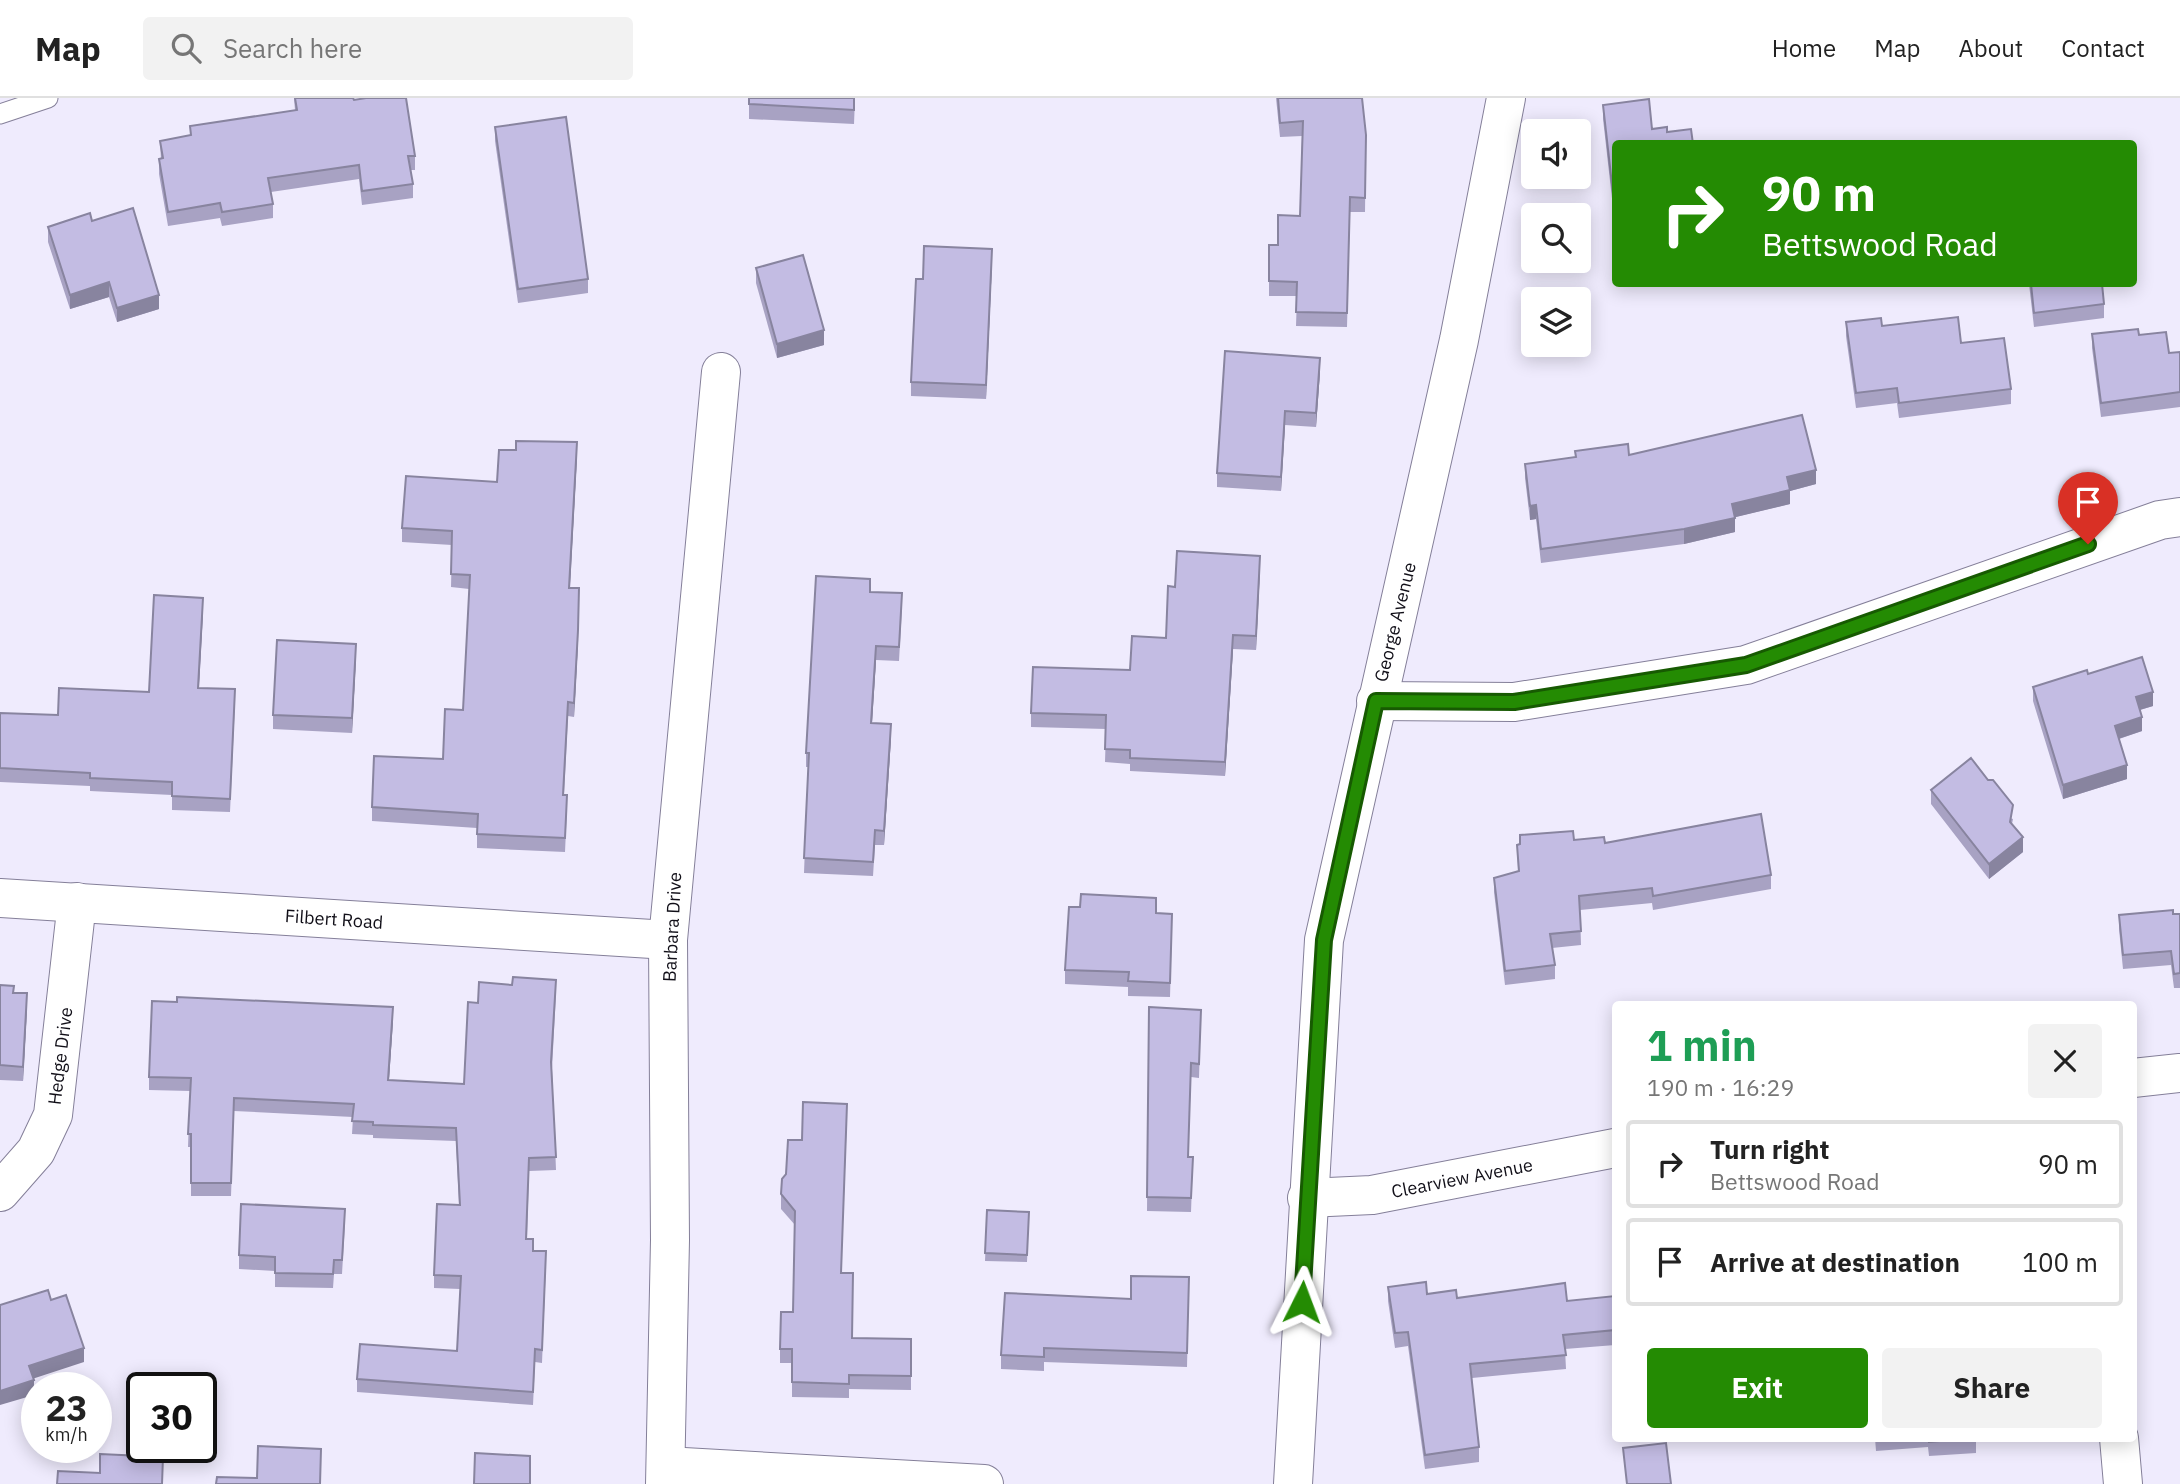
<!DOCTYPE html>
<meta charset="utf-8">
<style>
:root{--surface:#fff;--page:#f2f2f2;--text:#222;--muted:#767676;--line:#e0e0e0;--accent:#248b03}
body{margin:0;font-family:"IBM Plex Sans",sans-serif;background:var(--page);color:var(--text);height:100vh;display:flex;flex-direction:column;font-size:26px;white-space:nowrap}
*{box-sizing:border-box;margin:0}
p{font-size:23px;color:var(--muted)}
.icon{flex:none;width:38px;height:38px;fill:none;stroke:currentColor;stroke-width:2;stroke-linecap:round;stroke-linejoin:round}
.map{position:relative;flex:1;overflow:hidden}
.details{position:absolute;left:1612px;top:903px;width:525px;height:441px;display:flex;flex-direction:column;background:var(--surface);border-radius:7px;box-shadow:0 4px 18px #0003}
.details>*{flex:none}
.guide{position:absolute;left:1612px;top:42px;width:525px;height:147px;border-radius:7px;box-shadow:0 4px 18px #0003;background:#248b03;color:#fff;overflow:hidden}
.fabs{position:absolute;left:1521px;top:21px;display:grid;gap:14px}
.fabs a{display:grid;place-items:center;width:70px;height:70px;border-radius:7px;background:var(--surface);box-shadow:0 4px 18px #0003;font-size:35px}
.speed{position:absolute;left:21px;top:1274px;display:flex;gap:14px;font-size:35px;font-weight:700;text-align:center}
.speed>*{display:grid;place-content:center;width:91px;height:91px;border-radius:50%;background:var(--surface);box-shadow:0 4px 18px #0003;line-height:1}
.speed small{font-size:18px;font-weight:400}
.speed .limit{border:4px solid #111;border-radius:10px;background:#fff;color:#111}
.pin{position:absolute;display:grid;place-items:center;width:60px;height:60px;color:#fff;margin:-72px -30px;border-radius:50% 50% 50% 0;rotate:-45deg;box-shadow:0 0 7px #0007}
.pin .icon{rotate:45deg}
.me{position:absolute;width:77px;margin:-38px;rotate:3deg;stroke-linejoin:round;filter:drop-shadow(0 0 5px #0008)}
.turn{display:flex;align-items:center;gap:24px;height:147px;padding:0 35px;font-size:32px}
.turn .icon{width:91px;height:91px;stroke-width:2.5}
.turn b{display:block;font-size:49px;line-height:60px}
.round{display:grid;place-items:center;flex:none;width:74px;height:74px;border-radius:7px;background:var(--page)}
.head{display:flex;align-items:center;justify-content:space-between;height:119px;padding:0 35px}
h1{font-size:42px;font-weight:700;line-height:52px;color:#1e9e55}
.button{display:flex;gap:14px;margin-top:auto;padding:14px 35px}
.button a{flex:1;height:80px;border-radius:7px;background:var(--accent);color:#fff;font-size:28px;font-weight:700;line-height:80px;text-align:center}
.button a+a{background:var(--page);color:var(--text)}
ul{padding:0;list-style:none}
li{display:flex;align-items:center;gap:21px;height:88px;margin:0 14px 10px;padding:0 21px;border:4px solid var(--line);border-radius:7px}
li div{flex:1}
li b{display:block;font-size:26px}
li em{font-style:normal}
header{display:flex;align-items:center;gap:42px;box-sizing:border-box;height:98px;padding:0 35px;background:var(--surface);border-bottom:2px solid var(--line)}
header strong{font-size:33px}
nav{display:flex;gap:38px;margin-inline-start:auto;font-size:24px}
.search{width:490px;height:63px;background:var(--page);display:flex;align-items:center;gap:18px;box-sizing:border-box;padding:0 24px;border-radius:7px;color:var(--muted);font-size:26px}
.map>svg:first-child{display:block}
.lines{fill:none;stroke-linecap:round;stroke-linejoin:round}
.service-casing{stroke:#847f99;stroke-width:21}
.minor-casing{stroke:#847f99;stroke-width:40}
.service{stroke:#fff;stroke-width:19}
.minor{stroke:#fff;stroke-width:38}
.wall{fill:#a8a2c3}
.shaded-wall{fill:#88849f}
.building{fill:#c3bce3;stroke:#88849f;stroke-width:2}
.route-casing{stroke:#175a02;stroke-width:18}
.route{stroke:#248b03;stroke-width:12}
.labels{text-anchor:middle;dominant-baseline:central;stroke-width:7;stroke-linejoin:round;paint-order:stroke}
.street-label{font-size:18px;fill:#110f18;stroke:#fff}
</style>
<header>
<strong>Map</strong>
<div class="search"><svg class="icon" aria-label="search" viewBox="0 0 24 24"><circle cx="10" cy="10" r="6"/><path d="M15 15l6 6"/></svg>Search here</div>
<nav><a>Home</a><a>Map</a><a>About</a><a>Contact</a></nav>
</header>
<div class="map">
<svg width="2180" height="1386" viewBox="0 0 2180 1386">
<rect width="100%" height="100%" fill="#efebfd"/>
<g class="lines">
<defs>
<polyline id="service" points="0,16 48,0"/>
<g id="minor">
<polyline points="1376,603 1514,604 1746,567 2160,422 2180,419"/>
<polyline points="0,800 668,842"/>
<polyline points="2133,980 2180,975"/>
<polyline points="0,1094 36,1053 53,1017 77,804"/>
<polyline points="1307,1100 1372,1097 1615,1050"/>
<polyline points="2119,1340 2123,1386"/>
<polyline points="666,1368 984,1386"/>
<polyline points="665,1386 670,1142 668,842 721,274"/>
<polyline points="1293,1386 1324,842 1459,242 1506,0"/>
</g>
</defs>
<use href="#service" class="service-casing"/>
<use href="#minor" class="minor-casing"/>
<use href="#service" class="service"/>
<use href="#minor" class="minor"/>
</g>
<g class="wall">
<polygon points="294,0 353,0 354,2 415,58 415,72 410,72 413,86 413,100 362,107 359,81 271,94 273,106 273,120 222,128 220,120 168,128 159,76 159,61 161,61 160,43 190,37 190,28 295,12"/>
<polygon points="749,0 855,0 854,26 749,21"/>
<polygon points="1276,0 1362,0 1366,37 1365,114 1350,114 1347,229 1296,228 1297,198 1269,198 1269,147 1278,147 1300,118 1302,38 1280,39"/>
<polygon points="1603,7 1652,31 1667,34 1615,46 1615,127 1603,21"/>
<polygon points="495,29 588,181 588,195 518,205 495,43"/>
<polygon points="92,123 159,211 117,224 109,199 70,211 48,144 48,129"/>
<polygon points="992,165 986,301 911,298 911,284 923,181"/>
<polygon points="756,170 824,247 777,260 756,185"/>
<polygon points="2029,186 2102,186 2104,206 2104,220 2034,229"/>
<polygon points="1846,224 1882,228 1961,245 2011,291 2011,306 1899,320 1897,305 1856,310 1846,238"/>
<polygon points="2092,236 2139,237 2169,255 2180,254 2180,309 2101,319 2092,250"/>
<polygon points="1320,274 1316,329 1285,327 1281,393 1217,389 1217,375"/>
<polygon points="1575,353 1816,386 1790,393 1790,406 1735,419 1735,434 1684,446 1541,465 1536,421 1530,422 1525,380 1525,366 1575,360"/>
<polygon points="577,358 570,490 578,545 574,619 568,618 564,697 567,710 565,754 477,750 477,730 372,723 372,709 443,661 463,612 469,491 451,489 452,447 402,444 402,430 497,384"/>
<polygon points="1260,472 1256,552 1233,551 1225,678 1130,673 1130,666 1105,664 1106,631 1031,629 1031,615 1130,572 1166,540 1175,489"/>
<polygon points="870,494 902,509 899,563 876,562 872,625 891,640 884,747 875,747 873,778 804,775 808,669 806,669 806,655"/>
<polygon points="203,514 199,590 235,605 230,714 172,712 172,697 90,693 90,688 0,684 0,615 58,617 149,594"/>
<polygon points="356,560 352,635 273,631 273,617"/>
<polygon points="2088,576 2153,608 2140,612 2142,633 2119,641 2127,681 2063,701 2033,603 2033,589"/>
<polygon points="1931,692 2013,721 2012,726 2023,754 1989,781 1931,706"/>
<polygon points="1574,742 1605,745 1771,777 1771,791 1653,812 1652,805 1580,812 1581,847 1552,850 1555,867 1555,881 1505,887 1494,794 1494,780 1518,773 1517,747"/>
<polygon points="1156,815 1172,830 1170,899 1128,898 1128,889 1065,886 1065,872"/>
<polygon points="2173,816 2180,816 2180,890 2174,890 2171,867 2123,871 2119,831 2119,817"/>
<polygon points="0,887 14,895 27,910 23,983 0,982"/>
<polygon points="556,895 552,971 556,1072 529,1073 527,1141 533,1153 546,1166 542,1265 535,1264 533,1307 357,1294 357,1281 457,1253 460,1191 434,1190 434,1177 459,1107 456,1043 373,1040 373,1037 352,1036 353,1019 234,1013 231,1098 191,1098 191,1049 188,1049 190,993 149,992 149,979 393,922 389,982 464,986 478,905"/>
<polygon points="1149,909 1201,912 1199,980 1191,979 1188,1059 1193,1059 1191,1114 1147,1113"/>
<polygon points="847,1020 841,1175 852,1240 911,1241 911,1292 849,1291 849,1300 792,1299 792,1265 780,1265 780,1251 793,1214 795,1127 781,1111 781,1096 802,1042"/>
<polygon points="987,1112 1029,1114 1027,1164 985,1163"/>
<polygon points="345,1125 342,1176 334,1176 333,1190 275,1189 275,1173 239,1171 239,1157"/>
<polygon points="1189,1179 1187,1269 1044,1264 1044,1273 1001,1271 1001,1257 1131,1201"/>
<polygon points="1388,1189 1427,1196 1457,1200 1567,1203 1615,1198 1615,1247 1565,1251 1566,1271 1472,1280 1479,1349 1479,1364 1425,1371 1408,1248 1395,1250 1388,1203"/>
<polygon points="1875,1340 1976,1340 1976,1355 1929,1358 1928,1349 1876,1353"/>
</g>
<g class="shaded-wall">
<polygon points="992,151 992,165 986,301 986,287"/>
<polygon points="109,184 109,199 70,211 70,197"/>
<polygon points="159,197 159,211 117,224 117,210"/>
<polygon points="824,232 824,247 777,260 777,246"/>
<polygon points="1320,260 1320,274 1316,329 1316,315"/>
<polygon points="1285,313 1285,327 1281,393 1281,379"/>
<polygon points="577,344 577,358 569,503 569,490"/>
<polygon points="1816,372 1816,386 1790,393 1790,406 1732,420 1732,406 1787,379"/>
<polygon points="1536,407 1536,421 1530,422 1530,408"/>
<polygon points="1735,420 1735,434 1684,446 1684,431"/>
<polygon points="1260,458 1260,472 1256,552 1256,538"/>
<polygon points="579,490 578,545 574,619 574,605"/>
<polygon points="203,500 203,514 198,603 198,590"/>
<polygon points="1233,537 1233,551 1225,678 1225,664"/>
<polygon points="356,546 356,560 352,635 352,620"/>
<polygon points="876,548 876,562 871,639 871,625"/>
<polygon points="2153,594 2153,608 2136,613 2136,599"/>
<polygon points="2142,619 2142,633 2115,642 2115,628"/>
<polygon points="891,626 891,640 884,747 884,733"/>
<polygon points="2127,667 2127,681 2063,701 2063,687"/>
<polygon points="2023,739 2023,754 1989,781 1989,766"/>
<polygon points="27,895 27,910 23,983 23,969"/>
<polygon points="393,909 393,922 388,995 388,982"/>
<polygon points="84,1250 84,1264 29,1282 29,1268"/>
<polygon points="34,1282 34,1297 0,1307 0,1293"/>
</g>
<g class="building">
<polygon points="295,0 353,0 354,2 366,0 406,0 415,58 408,58 413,86 362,93 359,67 268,80 273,106 222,114 220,105 168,114 159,61 163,60 160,43 191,37 190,28 297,12"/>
<polygon points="749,0 854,0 854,12 749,6"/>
<polygon points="1278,0 1362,0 1366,37 1365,100 1350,99 1347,215 1296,214 1297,184 1269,183 1269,147 1278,147 1278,117 1300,118 1303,23 1280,25"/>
<polygon points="1649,1 1652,31 1667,29 1667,34 1691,31 1693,46 1615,46 1615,113 1603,7"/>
<polygon points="566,19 588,181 518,191 495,29"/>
<polygon points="133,110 159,197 117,210 109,184 70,197 48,129 90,115 92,123"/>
<polygon points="924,148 992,151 986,287 911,284 916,181 923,181"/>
<polygon points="803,157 824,232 777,246 756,170"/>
<polygon points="2031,186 2102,186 2104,206 2034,215"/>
<polygon points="1958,219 1961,245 2004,240 2011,291 1899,305 1897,290 1856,295 1846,224 1881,220 1882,228"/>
<polygon points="2138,231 2139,237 2166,234 2169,255 2180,254 2180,294 2101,305 2092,236"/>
<polygon points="1225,253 1320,260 1316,315 1285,313 1281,379 1217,375"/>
<polygon points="1802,317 1816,372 1787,379 1790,392 1732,406 1735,420 1684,431 1541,451 1536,407 1530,408 1525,366 1576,359 1575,353 1628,346 1629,357"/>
<polygon points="516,343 577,344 569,490 579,490 578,532 574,605 568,604 563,697 567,697 565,740 477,736 478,716 372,709 374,658 443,661 445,611 463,612 470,477 451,476 452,433 402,430 406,378 497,384 499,352 516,352"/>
<polygon points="1177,453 1260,458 1256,538 1233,537 1225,664 1130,660 1130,652 1105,651 1106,617 1031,615 1033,569 1130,572 1132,538 1166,540 1168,488 1175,489"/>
<polygon points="816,478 870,481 870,494 902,495 899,549 876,548 871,625 891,626 884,733 875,732 873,764 804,760 809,655 806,655"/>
<polygon points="154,497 203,500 198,590 235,591 230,701 172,698 172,684 90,680 90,675 0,670 0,615 58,617 59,590 149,594"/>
<polygon points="277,542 356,546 352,620 273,617"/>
<polygon points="2142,559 2153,594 2136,599 2142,619 2115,628 2127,667 2063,687 2033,589 2087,572 2088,576"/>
<polygon points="1971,660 1988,682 1993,682 2013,707 2010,724 2023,739 1989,766 1931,692"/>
<polygon points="1761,716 1771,777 1653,798 1652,790 1579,798 1581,833 1550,836 1555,867 1505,873 1494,780 1519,773 1517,747 1520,746 1520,737 1573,733 1574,742 1604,739 1605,745"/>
<polygon points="1081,796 1156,800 1156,815 1172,816 1170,885 1128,883 1129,874 1065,872 1069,809 1080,809"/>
<polygon points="2173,812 2173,816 2180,816 2180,875 2174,876 2171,853 2123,857 2119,817"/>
<polygon points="513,879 556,882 551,964 556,1059 529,1060 526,1141 533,1141 533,1153 546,1153 542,1252 535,1251 533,1294 357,1281 360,1246 457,1253 461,1178 434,1177 437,1106 460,1107 456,1030 373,1027 373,1024 352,1023 354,1006 234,1000 231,1085 191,1085 191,1036 188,1036 191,980 149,979 152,903 177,904 177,899 393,909 388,982 464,986 468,904 478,905 479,884 512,887"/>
<polygon points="0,887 14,888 13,895 27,895 23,969 0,967"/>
<polygon points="1149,909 1201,912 1199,966 1191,965 1188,1059 1193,1059 1191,1100 1147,1099"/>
<polygon points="803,1004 847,1006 841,1175 853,1175 852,1240 911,1241 911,1278 849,1277 849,1286 792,1284 792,1251 780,1251 781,1214 793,1214 795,1113 781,1096 782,1081 786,1076 788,1042 802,1042"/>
<polygon points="241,1106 345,1111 342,1162 334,1162 333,1176 275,1175 275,1159 239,1157"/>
<polygon points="987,1112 1029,1114 1027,1157 985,1155"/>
<polygon points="1131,1178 1189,1179 1187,1255 1044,1250 1044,1259 1001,1257 1005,1195 1131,1201"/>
<polygon points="1426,1184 1427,1196 1456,1192 1457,1200 1565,1185 1567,1203 1615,1198 1615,1232 1563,1237 1566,1257 1470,1266 1479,1349 1425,1357 1408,1234 1395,1235 1388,1189"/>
<polygon points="48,1192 51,1202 66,1197 84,1250 29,1268 34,1282 0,1293 0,1207"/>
<polygon points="1929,1340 1975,1340 1929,1344"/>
<polygon points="1666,1345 1671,1386 1627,1386 1623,1350"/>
<polygon points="258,1348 321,1351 320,1386 216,1386 217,1379 257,1380"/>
<polygon points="475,1355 530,1358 530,1386 474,1386"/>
<polygon points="100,1356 163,1359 162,1386 57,1386 58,1373 100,1375"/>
</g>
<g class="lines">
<defs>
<polyline id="route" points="1302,1204 1324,842 1376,603 1514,604 1746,567 2088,446"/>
</defs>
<use href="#route" class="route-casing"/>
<use href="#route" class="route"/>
</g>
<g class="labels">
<g class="street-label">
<text transform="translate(1395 524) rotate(-76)">George Avenue</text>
<text transform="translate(334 821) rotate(4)">Filbert Road</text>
<text transform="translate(672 829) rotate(-87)">Barbara Drive</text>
<text transform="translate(60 958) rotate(-83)">Hedge Drive</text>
<text transform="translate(1462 1080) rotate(-11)">Clearview Avenue</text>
</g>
</g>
</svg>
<div class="fabs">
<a><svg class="icon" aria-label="sound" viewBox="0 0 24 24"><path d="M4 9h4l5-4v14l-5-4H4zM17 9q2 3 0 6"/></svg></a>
<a><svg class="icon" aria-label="search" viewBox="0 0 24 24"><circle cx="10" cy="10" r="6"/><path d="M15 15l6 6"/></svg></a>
<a><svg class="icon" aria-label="layers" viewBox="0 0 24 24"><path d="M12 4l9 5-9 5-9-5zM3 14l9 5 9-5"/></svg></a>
</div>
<div class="speed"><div>23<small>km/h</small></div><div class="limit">30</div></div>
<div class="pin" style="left:2088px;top:446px;background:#d93025"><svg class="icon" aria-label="arrive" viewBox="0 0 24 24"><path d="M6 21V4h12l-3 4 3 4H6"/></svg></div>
<svg class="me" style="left:1302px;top:1204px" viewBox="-20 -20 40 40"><path d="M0-17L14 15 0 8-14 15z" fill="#248b03" stroke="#fff" stroke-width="4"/></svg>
<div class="guide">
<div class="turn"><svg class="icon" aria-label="right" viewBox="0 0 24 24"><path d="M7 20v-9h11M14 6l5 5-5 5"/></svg><div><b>90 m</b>Bettswood Road</div></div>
</div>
<section class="details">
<div class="head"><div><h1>1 min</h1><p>190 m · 16:29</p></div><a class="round"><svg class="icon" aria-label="close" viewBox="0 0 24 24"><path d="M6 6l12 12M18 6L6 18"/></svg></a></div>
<ul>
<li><svg class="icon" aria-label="right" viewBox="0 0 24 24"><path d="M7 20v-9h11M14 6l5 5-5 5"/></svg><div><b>Turn right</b><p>Bettswood Road</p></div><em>90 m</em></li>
<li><svg class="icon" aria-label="arrive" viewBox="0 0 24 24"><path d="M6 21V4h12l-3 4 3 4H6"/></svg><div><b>Arrive at destination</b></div><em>100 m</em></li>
</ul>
<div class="button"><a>Exit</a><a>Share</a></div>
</section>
</div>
